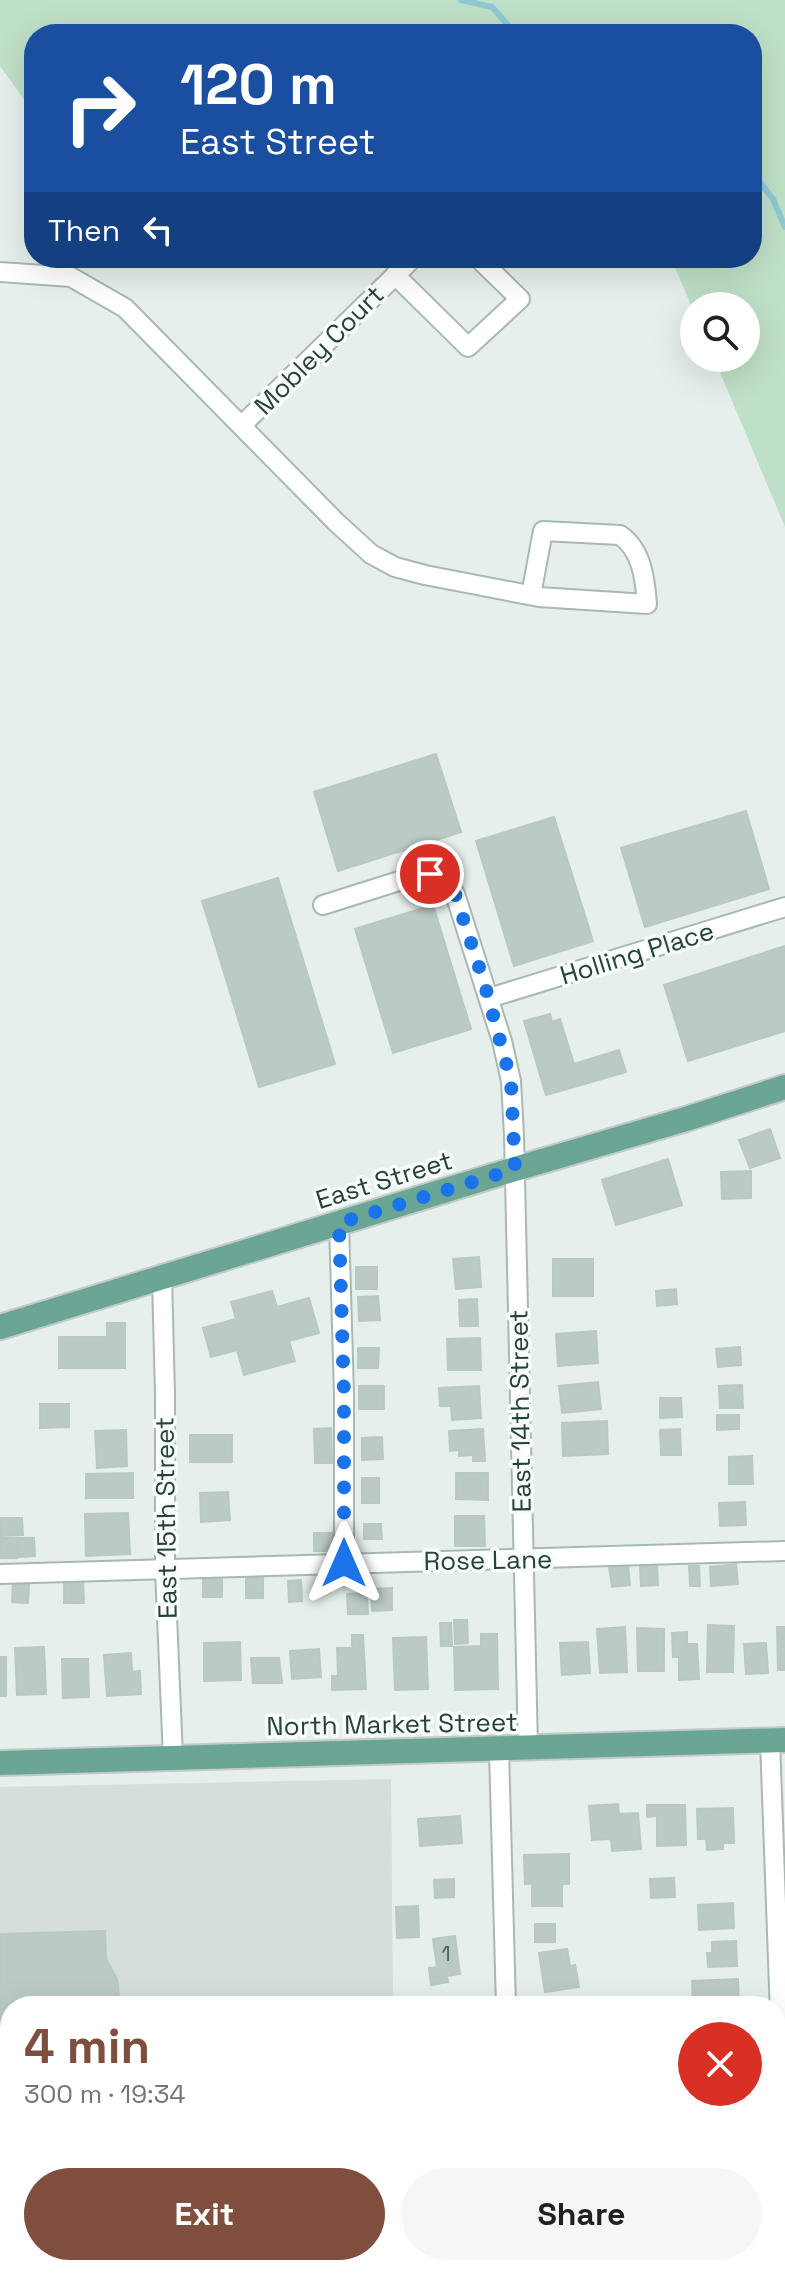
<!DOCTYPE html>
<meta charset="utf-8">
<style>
:root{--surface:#fff;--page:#f6f6f6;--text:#202124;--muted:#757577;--accent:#7f4e3f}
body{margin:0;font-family:"Space Grotesk",sans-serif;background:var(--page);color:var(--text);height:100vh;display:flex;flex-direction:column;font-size:30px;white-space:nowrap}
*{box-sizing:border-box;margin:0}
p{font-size:26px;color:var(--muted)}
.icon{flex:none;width:44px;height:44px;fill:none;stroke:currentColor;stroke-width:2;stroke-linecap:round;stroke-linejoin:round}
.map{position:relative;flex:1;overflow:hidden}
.side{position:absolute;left:0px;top:1996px;width:786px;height:280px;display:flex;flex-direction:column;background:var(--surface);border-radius:32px 32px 0 0;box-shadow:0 8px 32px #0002}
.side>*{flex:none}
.banner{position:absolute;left:24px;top:24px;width:738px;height:244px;border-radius:32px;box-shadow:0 8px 32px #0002;background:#1a4fa0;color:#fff;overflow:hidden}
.fabs{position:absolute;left:680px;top:292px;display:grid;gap:16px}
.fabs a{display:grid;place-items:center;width:80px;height:80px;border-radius:50%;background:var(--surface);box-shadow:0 8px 32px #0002;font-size:40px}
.pin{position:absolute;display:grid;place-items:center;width:68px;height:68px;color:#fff;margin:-34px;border:4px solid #fff;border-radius:50%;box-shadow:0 2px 8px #0007}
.me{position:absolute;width:88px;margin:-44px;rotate:0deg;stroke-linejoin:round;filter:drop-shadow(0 0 6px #0008)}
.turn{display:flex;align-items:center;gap:28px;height:168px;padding:0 24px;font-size:36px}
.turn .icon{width:104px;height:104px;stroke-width:2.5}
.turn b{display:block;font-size:56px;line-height:68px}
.then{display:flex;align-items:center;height:76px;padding:0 24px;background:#0003;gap:16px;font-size:30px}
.round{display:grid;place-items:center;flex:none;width:84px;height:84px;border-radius:42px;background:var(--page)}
.summary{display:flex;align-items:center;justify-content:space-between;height:136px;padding:0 24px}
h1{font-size:48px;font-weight:600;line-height:60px;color:var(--accent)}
.button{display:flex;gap:16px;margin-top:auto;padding:16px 24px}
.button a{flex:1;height:92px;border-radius:48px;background:var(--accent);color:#fff;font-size:32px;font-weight:600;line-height:92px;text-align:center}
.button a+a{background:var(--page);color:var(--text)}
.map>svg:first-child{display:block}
.built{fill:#d4dfda}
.green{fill:#bfe0c8}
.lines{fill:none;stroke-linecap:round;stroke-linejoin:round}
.stream{stroke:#8ec9d4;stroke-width:6}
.building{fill:#bbcac4;stroke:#b8c9c2;stroke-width:2}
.minor-casing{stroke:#a8b8b2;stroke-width:22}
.major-casing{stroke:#c2cac8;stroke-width:28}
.minor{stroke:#fff;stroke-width:18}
.major{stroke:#6aa596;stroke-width:24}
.route{stroke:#1a73e8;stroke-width:14;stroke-dasharray:0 25.2}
.labels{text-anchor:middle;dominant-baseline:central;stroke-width:7;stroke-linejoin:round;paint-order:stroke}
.number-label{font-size:22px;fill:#4a645c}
.street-label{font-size:26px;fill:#24423a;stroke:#f7fbf9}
</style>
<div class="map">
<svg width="785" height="2276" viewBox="0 0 785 2276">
<rect width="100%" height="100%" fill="#e6efeb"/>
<polygon class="built" points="391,1779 393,2006 10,2006 10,2266 398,2266 398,2276 0,2276 0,1787"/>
<polygon class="green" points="0,0 785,0 785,527 714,358 746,358 746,306 694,306 694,312 671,258 752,258 752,34 34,34 34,104 28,105 0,66"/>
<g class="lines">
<g class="stream">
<polyline points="461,0 492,7 516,34"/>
<polyline points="565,34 571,29 578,34"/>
<polyline points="752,172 773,199 785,227"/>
</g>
</g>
<g class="building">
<polygon points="436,754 461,832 338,871 314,792"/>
<polygon points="746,811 769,889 645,927 621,848"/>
<polygon points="554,817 593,941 514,966 476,841"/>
<polygon points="278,878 335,1064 259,1087 202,901"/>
<polygon points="433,905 471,1029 393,1053 355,929"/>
<polygon points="785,946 785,1031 688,1061 664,985"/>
<polygon points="550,1014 552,1022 560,1019 574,1064 619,1050 626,1072 546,1095 524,1021"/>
<polygon points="770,1129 780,1158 750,1168 739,1140"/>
<polygon points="668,1159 682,1205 616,1225 602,1180"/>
<polygon points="751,1171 751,1198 722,1199 721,1172"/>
<polygon points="479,1257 481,1287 456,1289 453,1259"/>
<rect x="553" y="1259" width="40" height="37"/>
<rect x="356" y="1267" width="21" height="22"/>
<polygon points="676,1289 677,1304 657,1306 656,1291"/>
<polygon points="272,1291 277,1307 309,1298 319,1333 289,1341 295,1361 244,1375 237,1350 211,1357 203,1328 236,1319 231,1302"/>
<polygon points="378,1296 380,1320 359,1321 358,1297"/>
<polygon points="477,1299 478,1326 460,1326 459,1300"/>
<polygon points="107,1323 125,1323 125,1368 59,1368 59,1337 107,1337"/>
<polygon points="596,1331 598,1363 558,1366 556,1334"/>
<polygon points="480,1338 481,1370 448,1370 447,1339"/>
<polygon points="740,1347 741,1365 718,1367 716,1349"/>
<polygon points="358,1348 379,1348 378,1368 358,1368"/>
<polygon points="598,1382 601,1409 562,1413 559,1386"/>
<polygon points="742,1385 743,1408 720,1408 719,1386"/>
<rect x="359" y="1386" width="25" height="23"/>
<polygon points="479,1386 481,1418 452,1420 451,1406 440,1406 439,1388"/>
<polygon points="660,1398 681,1398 682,1417 660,1418"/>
<polygon points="40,1404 69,1404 69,1427 40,1428"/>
<polygon points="717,1415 739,1415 739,1429 717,1430"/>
<polygon points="607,1421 608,1454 563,1456 562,1423"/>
<polygon points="331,1428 332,1463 315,1463 314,1429"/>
<polygon points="483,1429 485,1461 473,1461 473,1455 459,1456 459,1450 450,1451 449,1431"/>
<polygon points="680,1429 681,1455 661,1455 660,1430"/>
<polygon points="126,1430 127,1466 97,1468 95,1431"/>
<rect x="190" y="1435" width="42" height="27"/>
<polygon points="382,1437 383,1459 362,1460 362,1438"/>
<polygon points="752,1456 753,1484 729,1484 729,1457"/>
<polygon points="133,1473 133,1498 86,1498 86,1474"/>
<polygon points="456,1473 488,1473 488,1500 456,1499"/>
<rect x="362" y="1478" width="17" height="25"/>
<polygon points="228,1492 230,1520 201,1522 200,1493"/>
<polygon points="745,1502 746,1525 720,1526 719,1503"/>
<polygon points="128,1513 130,1554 86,1556 85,1514"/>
<polygon points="455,1516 484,1516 485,1546 455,1546"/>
<polygon points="1,1518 22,1518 23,1535 1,1536"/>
<polygon points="364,1524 381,1524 382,1539 364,1539"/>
<rect x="314" y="1533" width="19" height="18"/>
<rect x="0" y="1538" width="17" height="20"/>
<polygon points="19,1538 34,1538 35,1556 19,1557"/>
<polygon points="628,1564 630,1585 612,1587 609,1567"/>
<polygon points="736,1564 738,1584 711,1586 710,1567"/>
<polygon points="657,1565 658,1585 641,1586 640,1566"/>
<polygon points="689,1566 699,1566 700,1586 690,1586"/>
<rect x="203" y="1578" width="19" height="19"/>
<rect x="246" y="1578" width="17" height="20"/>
<polygon points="64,1579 83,1579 84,1603 64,1603"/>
<polygon points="301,1580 302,1601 289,1602 288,1581"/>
<polygon points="13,1584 29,1585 28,1603 12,1602"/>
<polygon points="392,1588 392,1610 372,1611 371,1589"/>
<polygon points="367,1593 368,1614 348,1614 347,1594"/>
<polygon points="454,1620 467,1620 468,1643 455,1644"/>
<polygon points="440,1623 451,1623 452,1646 441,1646"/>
<polygon points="708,1625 734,1626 733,1672 707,1672"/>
<polygon points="625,1627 627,1672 600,1673 597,1629"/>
<polygon points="777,1627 785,1627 785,1670 778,1670"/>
<polygon points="637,1628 664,1629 664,1671 638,1671"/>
<polygon points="687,1632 687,1644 697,1644 699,1679 679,1680 679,1657 673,1657 672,1633"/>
<polygon points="481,1634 497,1634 498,1689 455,1690 454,1647 481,1646"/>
<polygon points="352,1635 363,1635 366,1689 332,1690 332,1676 338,1676 337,1648 352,1648"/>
<polygon points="426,1637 428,1689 395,1690 393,1638"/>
<polygon points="240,1642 241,1680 204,1681 204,1643"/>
<polygon points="588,1642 590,1673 562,1675 560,1643"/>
<polygon points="766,1643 768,1673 746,1674 744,1644"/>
<polygon points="44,1647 46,1694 17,1695 15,1648"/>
<polygon points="319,1649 321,1677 292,1679 290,1651"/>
<polygon points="131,1653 132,1672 140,1671 141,1694 107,1696 104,1655"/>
<rect x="0" y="1657" width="6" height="39"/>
<polygon points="251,1658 279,1658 282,1683 253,1683"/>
<polygon points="62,1659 88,1659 89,1697 63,1698"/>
<polygon points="618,1804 619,1814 638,1813 641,1849 612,1851 611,1839 592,1840 589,1806"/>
<polygon points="647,1805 685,1805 686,1845 657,1846 657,1816 647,1817"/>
<polygon points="733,1808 734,1843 723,1843 723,1849 707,1850 706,1839 698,1839 697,1809"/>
<polygon points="460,1816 462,1843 420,1846 418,1819"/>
<polygon points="569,1854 569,1884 562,1884 562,1906 532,1906 532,1884 525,1884 524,1855"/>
<polygon points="674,1878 675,1897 651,1898 650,1879"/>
<polygon points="454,1879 454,1897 435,1898 434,1880"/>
<polygon points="733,1903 734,1928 699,1930 698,1905"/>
<polygon points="418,1906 419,1937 397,1938 396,1907"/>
<rect x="535" y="1924" width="20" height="18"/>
<polygon points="105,1931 106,1959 117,1979 120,2006 10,2006 10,2179 0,2179 0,1934"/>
<polygon points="455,1936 460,1974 447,1976 448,1982 431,1985 429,1968 437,1967 433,1939"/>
<polygon points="736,1941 737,1966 708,1967 707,1953 712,1953 712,1942"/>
<polygon points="567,1949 570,1966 575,1965 579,1987 545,1992 539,1953"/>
<polygon points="738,1979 739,2005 693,2006 692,1981"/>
<polygon points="17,2266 136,2266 137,2276 17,2276"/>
<polygon points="717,2266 745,2266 745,2274 717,2275"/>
<polygon points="599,2269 599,2276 562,2276 562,2271"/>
</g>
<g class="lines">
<defs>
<g id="minor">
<path d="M0 272 71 277 125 308 336 522 371 554 395 567 425 575 539 597 647 604C645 579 642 550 620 535L543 531 531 595"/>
<polyline points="395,275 468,347 520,299 478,258"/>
<polyline points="242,425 413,258"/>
<path d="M323 905 421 874C438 874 447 880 455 894L502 1041 511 1081 514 1135 528 1749"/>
<polyline points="489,998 785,907"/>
<polyline points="339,1223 344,1395 344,1563"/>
<polyline points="162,1278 165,1394 165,1569 173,1758"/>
<polyline points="0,1574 785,1551"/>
<polyline points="770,1740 785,2152"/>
<polyline points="499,1750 506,2006"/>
<polyline points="520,2266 520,2276"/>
</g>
<g id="major">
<polyline points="0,1327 515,1169 686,1119 785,1087"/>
<polyline points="0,1763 785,1740"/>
</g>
</defs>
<use href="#minor" class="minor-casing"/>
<use href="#major" class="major-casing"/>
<use href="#minor" class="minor"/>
<use href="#major" class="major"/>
</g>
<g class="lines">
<path class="route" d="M344 1563V1395L339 1223 515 1169 511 1081 484 982 455 894C449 883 443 878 430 874"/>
</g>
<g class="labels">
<g class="number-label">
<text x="446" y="1953">1</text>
</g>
<g class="street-label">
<text transform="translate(319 350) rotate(-45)">Mobley Court</text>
<text transform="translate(637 953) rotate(-17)">Holling Place</text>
<text transform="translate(384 1180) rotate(-17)">East Street</text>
<text transform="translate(520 1411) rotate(-91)">East 14th Street</text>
<text transform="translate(166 1518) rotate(-91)">East 15th Street</text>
<text transform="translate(488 1560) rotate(-1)">Rose Lane</text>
<text transform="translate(392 1724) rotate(-1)">North Market Street</text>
</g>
</g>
</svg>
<div class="fabs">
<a><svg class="icon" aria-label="search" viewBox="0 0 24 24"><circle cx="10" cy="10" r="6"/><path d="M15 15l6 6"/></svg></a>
</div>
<div class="pin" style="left:430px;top:874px;background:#d93025"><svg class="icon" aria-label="arrive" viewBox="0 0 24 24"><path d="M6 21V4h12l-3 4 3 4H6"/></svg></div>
<svg class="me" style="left:344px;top:1563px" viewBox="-20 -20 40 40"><path d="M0-17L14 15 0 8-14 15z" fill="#1a73e8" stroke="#fff" stroke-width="4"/></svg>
<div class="banner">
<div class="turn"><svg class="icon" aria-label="right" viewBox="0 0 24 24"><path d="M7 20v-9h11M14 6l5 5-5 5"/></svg><div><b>120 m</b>East Street</div></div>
<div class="then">Then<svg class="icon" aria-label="left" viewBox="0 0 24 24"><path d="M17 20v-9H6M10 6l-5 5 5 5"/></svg></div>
</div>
<section class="side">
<div class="summary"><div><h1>4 min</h1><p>300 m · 19:34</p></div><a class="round" style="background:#d93025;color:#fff"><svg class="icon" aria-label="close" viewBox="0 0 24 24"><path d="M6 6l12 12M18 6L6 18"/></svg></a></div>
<div class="button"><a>Exit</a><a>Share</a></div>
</section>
</div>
